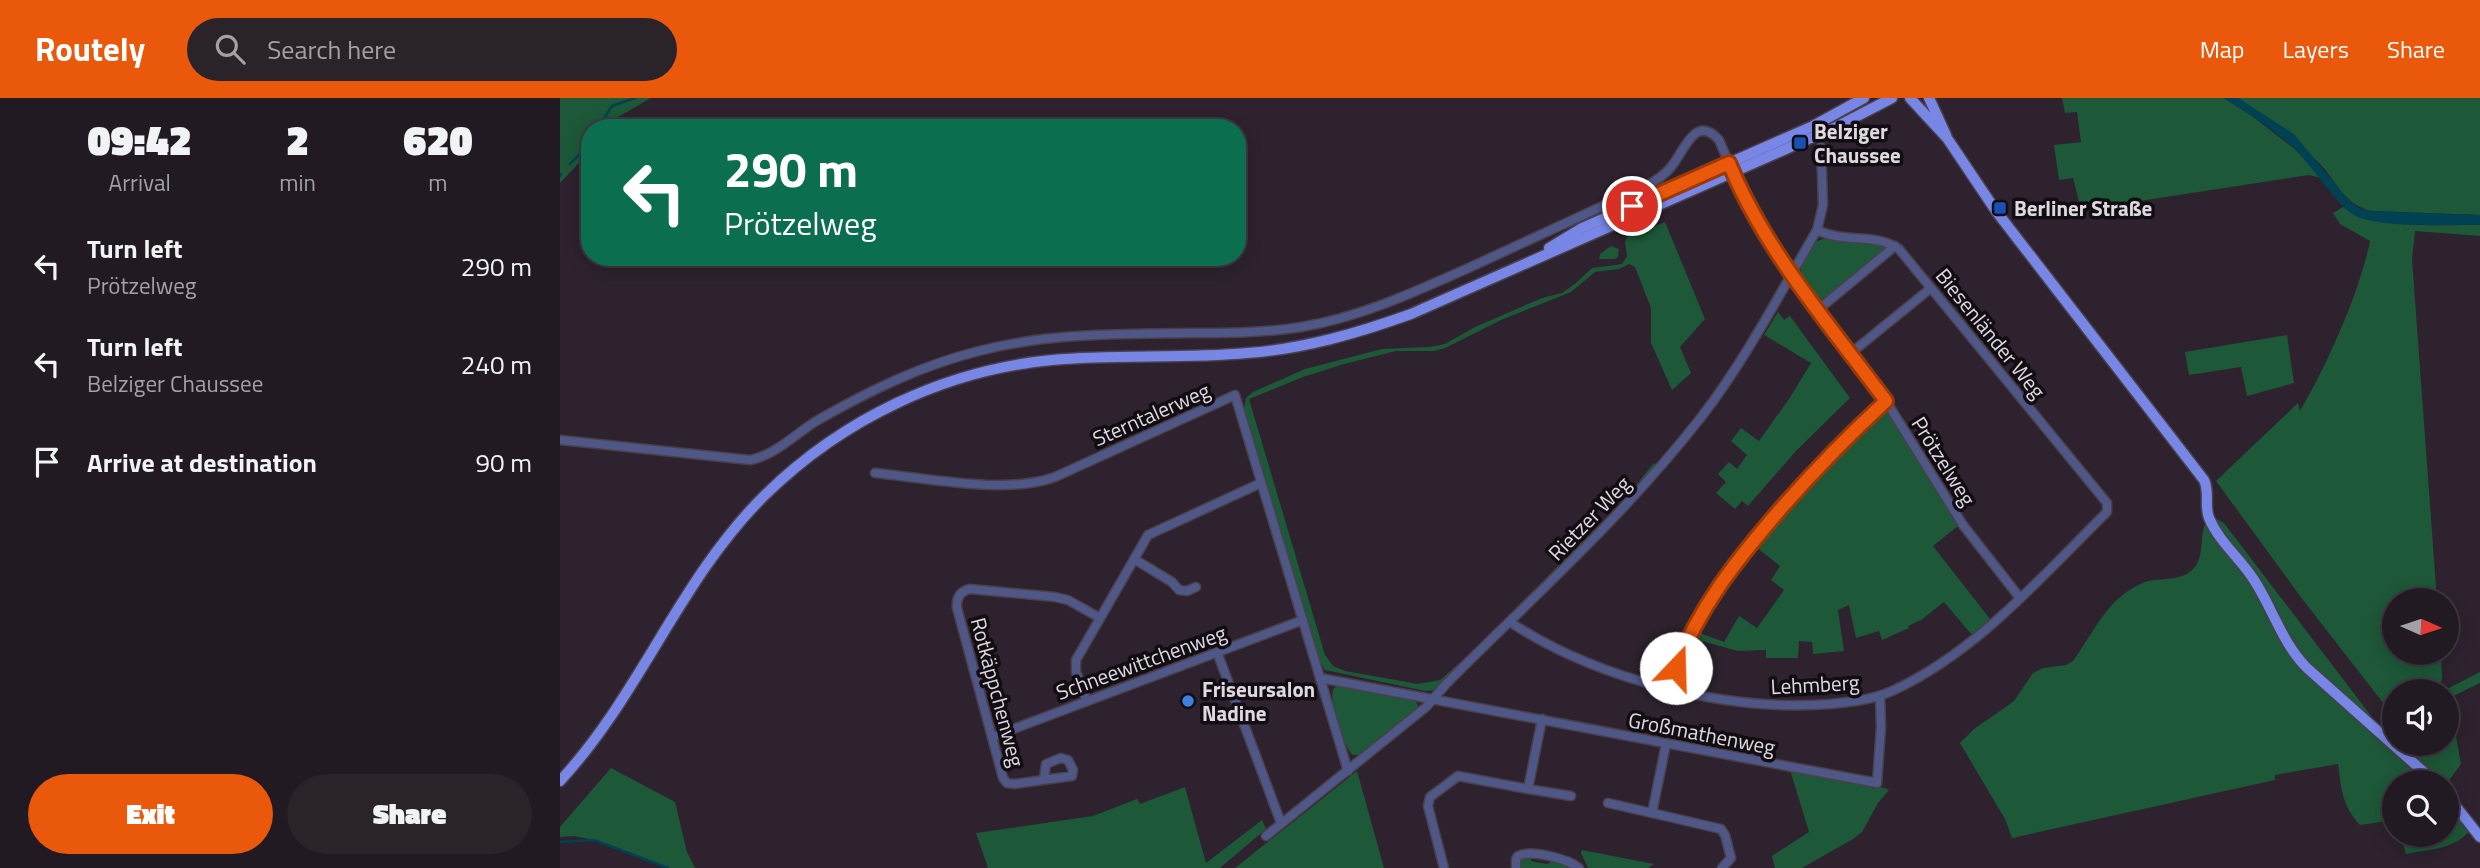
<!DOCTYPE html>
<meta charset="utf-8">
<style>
:root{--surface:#221a22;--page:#2a232a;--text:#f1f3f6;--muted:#a2a1a5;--line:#3f3840;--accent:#ea580c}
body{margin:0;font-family:"Titillium Web",sans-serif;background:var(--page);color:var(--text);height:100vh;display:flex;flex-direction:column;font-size:26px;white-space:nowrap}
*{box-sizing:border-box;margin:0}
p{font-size:23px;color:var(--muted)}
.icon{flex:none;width:38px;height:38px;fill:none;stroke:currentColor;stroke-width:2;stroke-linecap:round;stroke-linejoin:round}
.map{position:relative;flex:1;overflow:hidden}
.drawer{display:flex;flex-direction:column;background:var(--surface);width:560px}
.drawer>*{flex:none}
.guide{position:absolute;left:21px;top:21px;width:665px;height:147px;border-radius:28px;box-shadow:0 4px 18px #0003,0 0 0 2px var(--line);background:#0b6e4f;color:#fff;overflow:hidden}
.needle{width:46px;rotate:93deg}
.tools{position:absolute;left:1822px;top:490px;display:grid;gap:14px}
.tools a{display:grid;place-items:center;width:77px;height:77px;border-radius:50%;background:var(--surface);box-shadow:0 4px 18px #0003,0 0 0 2px var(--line);font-size:35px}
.pin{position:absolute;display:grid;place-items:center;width:60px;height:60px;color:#fff;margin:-30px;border:4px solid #fff;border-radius:50%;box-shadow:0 2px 7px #0007}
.me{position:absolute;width:77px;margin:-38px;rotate:21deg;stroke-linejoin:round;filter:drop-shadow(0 0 5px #0008)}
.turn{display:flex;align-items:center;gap:24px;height:147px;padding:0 28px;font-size:32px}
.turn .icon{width:91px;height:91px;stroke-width:2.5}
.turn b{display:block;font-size:49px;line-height:60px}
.eta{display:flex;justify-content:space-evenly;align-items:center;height:119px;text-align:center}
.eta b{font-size:42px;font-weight:800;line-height:49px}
.primary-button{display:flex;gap:14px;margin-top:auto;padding:14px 28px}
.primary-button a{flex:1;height:80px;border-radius:42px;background:var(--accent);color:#fff;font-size:28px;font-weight:800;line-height:80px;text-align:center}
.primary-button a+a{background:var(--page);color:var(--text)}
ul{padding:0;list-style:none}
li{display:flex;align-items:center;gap:21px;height:98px;padding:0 28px}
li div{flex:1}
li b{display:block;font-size:26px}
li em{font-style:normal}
header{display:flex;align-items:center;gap:42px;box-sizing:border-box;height:98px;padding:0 35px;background:var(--accent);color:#fff}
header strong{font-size:33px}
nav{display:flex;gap:38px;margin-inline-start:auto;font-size:24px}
.search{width:490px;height:63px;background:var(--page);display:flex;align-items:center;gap:18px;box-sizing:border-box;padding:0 24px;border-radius:38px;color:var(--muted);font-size:26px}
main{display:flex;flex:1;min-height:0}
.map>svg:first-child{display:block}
.green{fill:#1d5838}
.water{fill:#004153}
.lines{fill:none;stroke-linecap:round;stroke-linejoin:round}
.stream{stroke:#004153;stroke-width:2.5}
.minor-casing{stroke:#4a3f4b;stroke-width:11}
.major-casing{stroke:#4a3f4b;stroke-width:13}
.minor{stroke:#4f5786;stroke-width:8}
.major{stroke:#7886e6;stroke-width:10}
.route-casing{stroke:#983908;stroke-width:18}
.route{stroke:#ea580c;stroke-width:12}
.transit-dot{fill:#1a4fb4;stroke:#120d13;stroke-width:2.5}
.shop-dot{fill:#3f7fe0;stroke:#120d13;stroke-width:2.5}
.labels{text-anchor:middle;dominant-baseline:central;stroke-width:7;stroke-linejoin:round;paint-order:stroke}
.poi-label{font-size:21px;font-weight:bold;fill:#e0d8e1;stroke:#120d13;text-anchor:start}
.street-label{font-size:21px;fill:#e0d8e1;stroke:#120d13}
</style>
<header>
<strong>Routely</strong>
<div class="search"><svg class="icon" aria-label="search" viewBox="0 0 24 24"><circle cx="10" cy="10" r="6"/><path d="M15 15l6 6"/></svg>Search here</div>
<nav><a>Map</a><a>Layers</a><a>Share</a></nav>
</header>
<main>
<section class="drawer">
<div class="eta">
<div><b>09:42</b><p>Arrival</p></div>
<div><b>2</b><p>min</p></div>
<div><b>620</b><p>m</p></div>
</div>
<ul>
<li><svg class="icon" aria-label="left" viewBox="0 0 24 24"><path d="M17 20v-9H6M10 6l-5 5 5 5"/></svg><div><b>Turn left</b><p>Prötzelweg</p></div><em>290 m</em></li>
<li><svg class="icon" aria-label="left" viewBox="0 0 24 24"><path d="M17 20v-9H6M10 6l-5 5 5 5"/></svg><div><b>Turn left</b><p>Belziger Chaussee</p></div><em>240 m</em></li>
<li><svg class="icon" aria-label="arrive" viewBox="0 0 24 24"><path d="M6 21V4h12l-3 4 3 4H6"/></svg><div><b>Arrive at destination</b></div><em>90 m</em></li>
</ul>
<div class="primary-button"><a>Exit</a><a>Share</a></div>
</section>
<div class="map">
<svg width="1920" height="770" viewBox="0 0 1920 770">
<rect width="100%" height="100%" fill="#2d222e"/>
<g class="green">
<polygon points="0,0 91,0 51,23 46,30 30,30 30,53 0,85"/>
<polygon points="1502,0 1664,0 1692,18 1736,52 1761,80 1749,77 1521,112 1513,80 1499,82 1494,47 1521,44 1517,14 1505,15"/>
<path d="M1678 0H1920V117L1811 113C1781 105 1777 82 1756 62 1733 39 1704 20 1678 0Z"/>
<path d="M1783 109C1816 133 1880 126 1920 127V138L1855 133 1852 161 1877 502H1834V555H1881L1882 581 1878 593H1834V619L1743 502 1656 383 1738 305 1740 313C1767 267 1799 196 1810 143L1780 126 1773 115Z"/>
<polygon points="1105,124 1145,221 1120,249 1131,275 1112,292 1091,245 1091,210 1075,169 1069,166 1059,171 1035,174 1011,194 941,222 885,250 874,253 836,253 784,266 743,279 689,301 765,557 773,568 785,573 858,586 880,582 911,555 1064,402 1094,365 1097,369 1079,391 877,592 865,593 765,572 760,564 684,311 686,300 693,294 745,271 822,251 869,249 885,246 915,229 982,200 1002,195 1016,185 1032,170 1062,166 1067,158 1065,144 1067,139"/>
<path d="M1263 141 1316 144 1328 150 1259 208C1244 186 1232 182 1247 157 1252 148 1254 143 1263 141Z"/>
<polygon points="1051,148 1059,151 1058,159 1054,161 1039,161 1040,156"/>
<polygon points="1218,214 1224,222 1230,218 1290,300 1236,353 1188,408 1182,403 1175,411 1156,395 1166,384 1158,376 1169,364 1177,371 1187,357 1171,343 1181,330 1199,343 1229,301 1251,265 1204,237"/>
<polygon points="1727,237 1734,285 1687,298 1681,269 1629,277 1625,254"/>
<polygon points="1326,312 1398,428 1373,448 1430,521 1412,537 1384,504 1361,522 1348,528 1349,530 1322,542 1319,533 1296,540 1289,507 1278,512 1284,553 1253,556 1252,544 1239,543 1238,560 1206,560 1206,552 1178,553 1134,541 1137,534 1164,544 1179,518 1197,530 1224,492 1211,482 1220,468 1196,449 1261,375"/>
<path d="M1648 421H1656L1664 425 1834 648 1835 646H1886V593H1883L1920 574V585L1889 600 1901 666 1887 685 1834 684V722L1800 727C1781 706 1782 692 1778 666L1715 677V682L1452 740 1445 721 1400 645 1414 631 1454 603 1473 575 1483 570 1506 567 1513 563C1535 533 1547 499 1585 484 1601 479 1619 484 1632 472 1647 459 1637 436 1648 421Z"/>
<path d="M780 587 855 602 859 610 802 657H793C783 650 767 600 774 590Z"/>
<polygon points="51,670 115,704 127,754 135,770 107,770 34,742 14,738 0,739 0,729"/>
<polygon points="1230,672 1325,690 1329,692 1318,705 1302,734 1293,741 1242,770 1215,770 1212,758 1249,734"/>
<polygon points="797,673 824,770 675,770"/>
<polygon points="625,689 646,765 702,722 706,731 660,770 428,770 416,735 533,718 577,701 580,706"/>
<path d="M1887 689 1915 726C1897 752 1876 750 1846 756L1840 737H1886Z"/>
<polygon points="1022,752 1094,766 1088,770 1028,770 1021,755"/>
<polygon points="971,758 971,763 987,766 993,763 1010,770 959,770 960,761"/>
</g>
<path class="water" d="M1664 0H1678L1734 36 1789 103 1799 110 1811 113 1920 117V127C1887 126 1825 131 1796 118 1779 110 1753 70 1738 54 1717 33 1689 16 1664 0Z"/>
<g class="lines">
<g class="stream">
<polyline points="38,30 52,8 75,0"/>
<polyline points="10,66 30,45"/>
<polyline points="0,78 1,76"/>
<polyline points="0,744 34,742 108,770"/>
</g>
<defs>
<g id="minor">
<polyline points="1259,211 1335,148"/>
<polyline points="1291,255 1371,190"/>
<path d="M0 342 190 362C216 357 236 335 258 322 309 293 362 267 419 253 488 235 559 236 630 235 667 235 704 235 741 229 802 219 859 192 915 167 971 141 1028 115 1084 89 1094 84 1104 78 1111 69 1124 54 1135 15 1159 42L1184 100 1204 136 1326 303 1403 427 1460 500"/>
<path d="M315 375C368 380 446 397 495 379L675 297 788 673"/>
<polyline points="574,461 612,484 619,492 627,493 636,489"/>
<path d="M950 524C1036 581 1166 614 1269 606 1290 604 1312 602 1332 593 1417 554 1481 479 1547 414V405L1339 151C1314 134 1284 146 1257 132"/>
<polyline points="657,554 721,725"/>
<polyline points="760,580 1317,685 1321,629 1320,598"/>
<polyline points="1109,589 1136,523 1171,470 1271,355 1326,303"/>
<polyline points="527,603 516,574 516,562 588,437 701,385"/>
<polyline points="982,621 968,691 1011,698"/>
<polyline points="432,639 743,522"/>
<polyline points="1106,646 1092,715 1161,731 1165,737 1171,760 1162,770"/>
<path d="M484 681 486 666 501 660 508 662 513 672 512 678 454 686 447 685 443 680 397 510C396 500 400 493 410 491L495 499 508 502 540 520"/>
<polyline points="1048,705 1092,715"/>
<path d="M706 738 866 609 887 585C974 498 1066 416 1142 318 1186 261 1220 195 1257 132L1263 107 1261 49"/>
<polyline points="884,770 868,708 870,699 898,678 968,691"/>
<path d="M956 770V761L958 758C971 751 1008 761 1019 770"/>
</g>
<g id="major">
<path d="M1350 0 1387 40 1436 113 1644 382C1650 394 1644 407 1649 420 1659 444 1680 460 1694 482 1713 511 1722 545 1747 570L1875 684"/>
<polyline points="1369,0 1386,37"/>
<polyline points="989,150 1022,130 1253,28 1304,0"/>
<path d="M0 683C81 596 120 480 206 396 283 321 385 272 492 262 557 256 622 261 687 255 744 251 798 235 851 216L1278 28 1332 0"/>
<polyline points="1886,696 1920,739"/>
</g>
</defs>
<use href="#minor" class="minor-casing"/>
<use href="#major" class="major-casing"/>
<use href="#minor" class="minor"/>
<use href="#major" class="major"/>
</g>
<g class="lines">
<defs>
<path id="route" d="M1072 108 1169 65C1204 151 1271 229 1326 303 1288 338 1252 375 1218 414 1176 463 1139 509 1116 570"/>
</defs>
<use href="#route" class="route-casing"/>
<use href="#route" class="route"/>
</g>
<g class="transit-dot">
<rect x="1233" y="38" width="14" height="14" rx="3.5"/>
<rect x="1433" y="103" width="14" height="14" rx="3.5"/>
</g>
<circle class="shop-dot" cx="628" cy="603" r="7"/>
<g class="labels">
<g class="poi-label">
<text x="1254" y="33">Belziger<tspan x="1254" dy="24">Chaussee</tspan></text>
<text x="1454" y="110">Berliner Straße</text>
<text x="642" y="591">Friseursalon<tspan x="642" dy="24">Nadine</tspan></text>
</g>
<g class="street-label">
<text transform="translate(1431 235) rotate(51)">Biesenländer Weg</text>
<text transform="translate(591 316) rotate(-24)">Sterntalerweg</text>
<text transform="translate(1384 363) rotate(58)">Prötzelweg</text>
<text transform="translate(1029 420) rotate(-46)">Rietzer Weg</text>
<text transform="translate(581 564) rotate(-20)">Schneewittchenweg</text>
<text transform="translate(1255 586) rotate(-3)">Lehmberg</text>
<text transform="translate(438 594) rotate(75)">Rotkäppchenweg</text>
<text transform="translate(1142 635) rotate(11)">Großmathenweg</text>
</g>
</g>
</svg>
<div class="tools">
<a><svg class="needle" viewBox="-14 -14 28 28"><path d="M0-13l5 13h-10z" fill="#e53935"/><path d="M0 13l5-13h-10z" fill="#a2a1a5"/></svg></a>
<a><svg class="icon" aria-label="sound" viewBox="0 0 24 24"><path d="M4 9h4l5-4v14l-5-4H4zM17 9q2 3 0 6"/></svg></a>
<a><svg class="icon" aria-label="search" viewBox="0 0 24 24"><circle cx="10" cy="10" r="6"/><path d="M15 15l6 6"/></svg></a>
</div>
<div class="pin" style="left:1072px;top:108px;background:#d93025"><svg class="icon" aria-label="arrive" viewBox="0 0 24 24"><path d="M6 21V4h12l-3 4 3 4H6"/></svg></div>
<svg class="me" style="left:1116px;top:570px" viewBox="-20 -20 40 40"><circle r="19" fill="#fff"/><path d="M0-13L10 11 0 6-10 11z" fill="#ea580c"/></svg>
<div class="guide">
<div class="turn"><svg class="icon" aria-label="left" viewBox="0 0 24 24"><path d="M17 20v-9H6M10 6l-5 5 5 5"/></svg><div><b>290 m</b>Prötzelweg</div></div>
</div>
</div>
</main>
